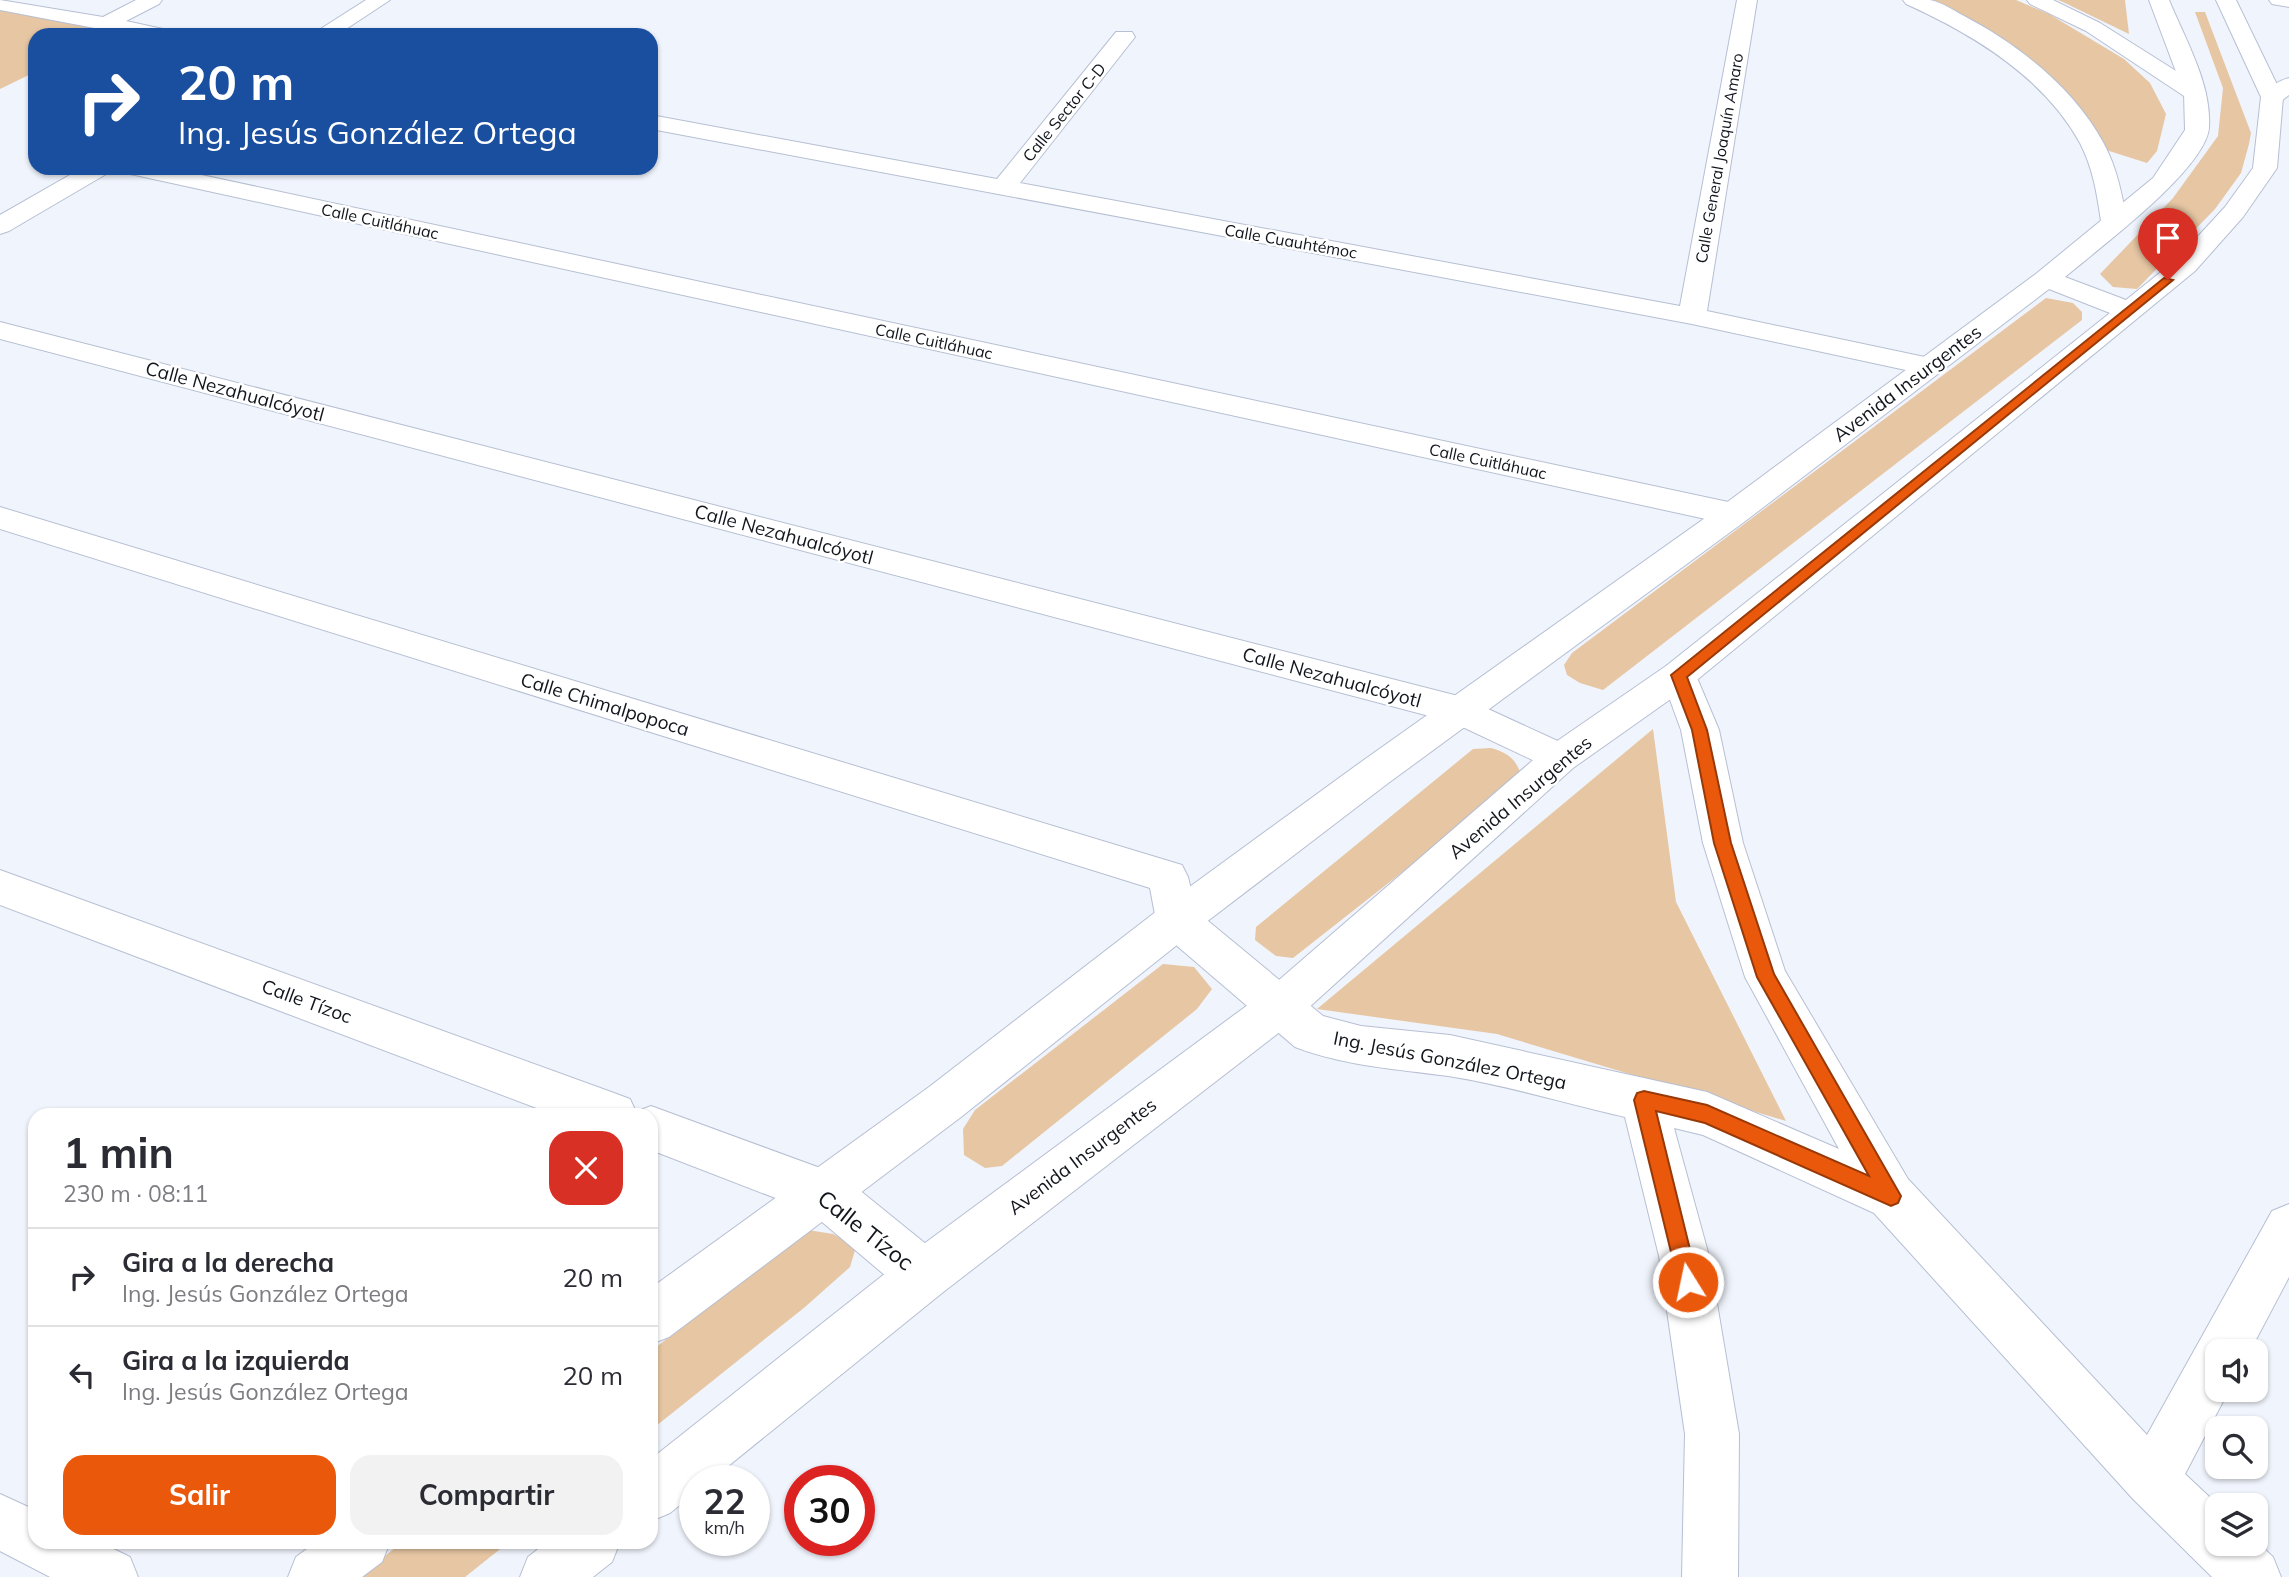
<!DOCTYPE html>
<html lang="es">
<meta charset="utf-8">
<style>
:root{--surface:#fff;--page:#f2f2f3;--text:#2b2b33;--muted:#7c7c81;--line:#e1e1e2;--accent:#ea580c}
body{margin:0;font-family:Mulish,sans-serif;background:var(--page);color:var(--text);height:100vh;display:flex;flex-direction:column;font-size:26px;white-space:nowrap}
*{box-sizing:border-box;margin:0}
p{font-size:23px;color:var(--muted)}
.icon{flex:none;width:38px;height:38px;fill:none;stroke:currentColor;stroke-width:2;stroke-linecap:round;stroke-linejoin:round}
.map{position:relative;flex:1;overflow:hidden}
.side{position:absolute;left:28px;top:1108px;width:630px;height:441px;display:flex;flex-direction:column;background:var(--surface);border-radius:21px;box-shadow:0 2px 5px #0004}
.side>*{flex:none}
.top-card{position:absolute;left:28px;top:28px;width:630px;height:147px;border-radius:21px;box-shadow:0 2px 5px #0004;background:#1a4fa0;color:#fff;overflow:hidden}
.tools{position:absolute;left:2205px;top:1339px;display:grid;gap:14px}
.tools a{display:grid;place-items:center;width:63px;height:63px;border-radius:14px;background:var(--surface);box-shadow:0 2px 5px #0004;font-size:35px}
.speed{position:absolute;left:679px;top:1465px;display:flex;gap:14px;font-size:35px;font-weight:700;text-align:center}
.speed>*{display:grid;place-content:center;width:91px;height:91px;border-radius:50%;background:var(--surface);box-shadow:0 2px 5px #0004;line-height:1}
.speed small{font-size:18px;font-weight:400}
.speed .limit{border:10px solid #d22;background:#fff;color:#111}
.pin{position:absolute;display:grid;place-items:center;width:60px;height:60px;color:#fff;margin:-72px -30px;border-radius:50% 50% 50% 0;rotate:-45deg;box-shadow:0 0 7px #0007}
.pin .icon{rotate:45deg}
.me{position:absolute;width:77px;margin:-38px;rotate:350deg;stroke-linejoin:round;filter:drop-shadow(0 0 5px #0008)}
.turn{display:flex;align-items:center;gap:24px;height:147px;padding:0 35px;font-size:32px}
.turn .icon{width:91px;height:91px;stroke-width:2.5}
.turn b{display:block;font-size:49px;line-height:60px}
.round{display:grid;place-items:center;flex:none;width:74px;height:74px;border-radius:21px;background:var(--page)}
.overview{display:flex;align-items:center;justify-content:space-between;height:119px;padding:0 35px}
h1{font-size:42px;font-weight:700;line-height:52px}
.button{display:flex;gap:14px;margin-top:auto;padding:14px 35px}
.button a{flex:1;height:80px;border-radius:21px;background:var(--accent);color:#fff;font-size:28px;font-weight:700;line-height:80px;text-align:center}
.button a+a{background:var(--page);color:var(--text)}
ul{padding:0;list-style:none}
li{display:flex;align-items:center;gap:21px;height:98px;padding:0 35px;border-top:2px solid var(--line)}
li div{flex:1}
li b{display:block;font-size:26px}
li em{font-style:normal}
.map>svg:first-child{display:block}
.green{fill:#e6c6a3}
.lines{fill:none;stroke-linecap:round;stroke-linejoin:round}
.minor-casing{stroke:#b6bfd3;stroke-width:2}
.secondary-casing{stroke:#b6bfd3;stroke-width:2}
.primary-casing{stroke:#b6bfd3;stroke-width:2}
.minor{fill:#fff;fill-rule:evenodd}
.secondary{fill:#fff;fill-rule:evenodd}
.primary{fill:#fff;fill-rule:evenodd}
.route{fill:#ea580c;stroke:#983908;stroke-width:2}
.labels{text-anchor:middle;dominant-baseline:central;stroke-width:5;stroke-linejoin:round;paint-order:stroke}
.far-street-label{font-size:16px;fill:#12151c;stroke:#fff}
.street-label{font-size:19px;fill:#12151c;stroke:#fff}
.near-street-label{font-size:23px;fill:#12151c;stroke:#fff}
</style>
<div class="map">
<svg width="2289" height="1577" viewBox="0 0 2289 1577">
<rect width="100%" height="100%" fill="#f0f4fc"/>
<g class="green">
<polygon points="1924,0 2016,0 2049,14 2124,59 2150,83 2166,114 2157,151 2147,163 2106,150 2028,61"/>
<polygon points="2058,0 2125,0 2129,34 2065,3"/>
<polygon points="0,8 116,31 107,35 35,35 35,72 0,89"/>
<polygon points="2195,12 2205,12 2251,133 2249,144 2241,173 2215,209 2137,289 2113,287 2100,274 2173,198 2218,136 2223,88"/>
<polygon points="2046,298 2073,303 2082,312 2082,320 1603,690 1580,683 1567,675 1564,665 1572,653"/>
<polygon points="1653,729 1676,902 1786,1121 1497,1034 1317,1009"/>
<path d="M1491 748C1509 753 1517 760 1522 778L1293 958 1276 956 1255 940 1256 927 1473 749Z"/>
<polygon points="1163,964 1194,967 1212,989 1197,1009 1002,1166 985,1168 964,1155 963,1129 975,1110"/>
<polygon points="808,1230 833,1234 856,1247 850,1267 805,1307 651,1430 651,1351"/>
<polygon points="403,1542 509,1542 465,1577 357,1577"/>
</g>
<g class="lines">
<defs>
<g id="minor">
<polygon points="0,0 103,17 136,0 162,0 159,4 126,21 172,31 176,35 131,35 0,10"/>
<polygon points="366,0 390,0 337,35 311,35"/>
<polygon points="1737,0 1757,0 1707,311 1939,360 1943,366 1939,372 1929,375 1692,324 651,129 651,115 997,179 1116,32 1132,32 1135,37 1020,183 1680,306"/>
<path d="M1903 0C1911 0 1921 0 1930 0 1941 2 1953 10 1964 16 2019 45 2074 88 2104 144 2117 168 2122 195 2127 221L2123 226 2114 229 2105 226 2101 221C2097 194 2093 168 2080 143 2044 77 1973 34 1906 4Z"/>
<polygon points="82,168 111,168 108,173 9,231 0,234 0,215"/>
<polygon points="123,168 169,168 1733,503 1744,506 1749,514 1744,522 1733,525 135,175 126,173"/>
<polygon points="0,322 1462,697 1573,748 1579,758 1573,768 1560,773 1452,722 0,339"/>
<path d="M0 507 1182 865 1188 877 1196 911 1323 1016 1361 1026 1450 1035 1707 1092 1839 1149 1745 977 1703 843 1681 730 1661 675 1666 666 1679 662 1692 666 1719 730 1743 843 1785 971 1908 1179 2147 1435 2272 1211 2289 1204V1277L2250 1351H2217V1390H2229L2185 1474 2218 1505 2217 1544H2256V1541L2273 1557 2281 1577H2212L2133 1499 1874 1213 1703 1135 1674 1128 1709 1256 1739 1434 1738 1577H1682L1685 1434 1659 1256 1625 1117C1567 1104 1507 1085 1448 1076 1396 1069 1345 1066 1295 1047L1162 933 1156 920 1150 888 0 529Z"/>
<polygon points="0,870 614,1093 630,1099 636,1112 651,1106 842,1176 942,1257 949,1275 942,1293 924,1300 906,1293 809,1211 651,1150 651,1115 555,1115 0,905"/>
<polygon points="0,1494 35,1510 35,1542 99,1542 130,1557 138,1577 50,1577 0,1551"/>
</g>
<g id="secondary">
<path d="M2149 0H2169C2185 39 2212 84 2209 128 2205 170 2098 249 2065 277L2126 300 2177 259 2225 207 2253 168 2261 97 2216 0H2236L2283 97 2277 168 2243 217 2195 271 1692 684 1573 768 1294 1021 942 1293 711 1480H695V1493L670 1513 651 1521V1459L906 1257 1264 993 1547 748 1666 666 2110 313 2049 289 1744 522 1387 784 1192 933 961 1117 669 1337 651 1344V1288L929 1087 1162 907 1361 762 1722 506 2037 273 2153 178 2185 130 2184 93Z"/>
<polygon points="316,1542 390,1542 382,1562 362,1577 288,1577 296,1557"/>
<polygon points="547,1542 620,1542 612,1562 593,1577 520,1577 528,1557"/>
</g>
<g id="primary">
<polygon points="2027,0 2053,0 2100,23 2203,88 2206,93 2203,98 2187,98 2086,31 2030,4"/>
<polygon points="2269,0 2289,0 2289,7 2272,4"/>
<path d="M2289 78V95L2280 102H2264L2261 97C2267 88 2278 81 2289 78Z"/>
</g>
</defs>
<use href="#minor" class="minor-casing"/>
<use href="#secondary" class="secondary-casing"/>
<use href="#primary" class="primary-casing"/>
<use href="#minor" class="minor"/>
<use href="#secondary" class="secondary"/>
<use href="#primary" class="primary"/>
</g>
<polygon class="route" points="2164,278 2173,280 1687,677 1707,730 1731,843 1774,974 1901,1196 1898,1203 1891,1206 1705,1123 1656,1111 1698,1282 1695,1289 1688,1292 1680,1289 1634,1100 1637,1093 1644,1091 1707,1105 1869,1176 1757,977 1714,843 1692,730 1671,675"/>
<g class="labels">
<g class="far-street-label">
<text transform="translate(1064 112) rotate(-51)">Calle Sector C-D</text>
<text transform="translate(1719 158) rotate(-80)">Calle General Joaquín Amaro</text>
<text transform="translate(380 221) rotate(12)">Calle Cuitláhuac</text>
<text transform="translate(1291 241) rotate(10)">Calle Cuauhtémoc</text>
<text transform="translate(934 341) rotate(12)">Calle Cuitláhuac</text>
<text transform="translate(1488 461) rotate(12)">Calle Cuitláhuac</text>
</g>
<g class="street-label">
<text transform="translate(1907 383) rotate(-37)">Avenida Insurgentes</text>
<text transform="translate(235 391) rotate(15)">Calle Nezahualcóyotl</text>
<text transform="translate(784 534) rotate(15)">Calle Nezahualcóyotl</text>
<text transform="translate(1332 677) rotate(15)">Calle Nezahualcóyotl</text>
<text transform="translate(605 704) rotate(17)">Calle Chimalpopoca</text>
<text transform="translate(1520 797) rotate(-40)">Avenida Insurgentes</text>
<text transform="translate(307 1001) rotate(20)">Calle Tízoc</text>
<text transform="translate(1450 1060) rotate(11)">Ing. Jesús González Ortega</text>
<text transform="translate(1082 1156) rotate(-37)">Avenida Insurgentes</text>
</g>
<g class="near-street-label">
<text transform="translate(866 1230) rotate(38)">Calle Tízoc</text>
</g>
</g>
</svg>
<div class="tools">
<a><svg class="icon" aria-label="sound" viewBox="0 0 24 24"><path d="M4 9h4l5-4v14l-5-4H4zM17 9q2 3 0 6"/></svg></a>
<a><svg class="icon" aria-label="search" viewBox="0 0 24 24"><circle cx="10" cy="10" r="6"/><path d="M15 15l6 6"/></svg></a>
<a><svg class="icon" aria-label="layers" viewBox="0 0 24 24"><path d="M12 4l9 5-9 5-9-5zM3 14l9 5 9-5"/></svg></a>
</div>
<div class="speed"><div>22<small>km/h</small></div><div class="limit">30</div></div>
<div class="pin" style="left:2168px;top:280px;background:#d93025"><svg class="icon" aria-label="arrive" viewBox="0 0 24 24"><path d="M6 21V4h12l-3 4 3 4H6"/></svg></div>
<svg class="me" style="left:1688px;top:1282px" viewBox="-20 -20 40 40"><circle r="17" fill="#ea580c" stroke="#fff" stroke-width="3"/><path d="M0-11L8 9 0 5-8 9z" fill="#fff"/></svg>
<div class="top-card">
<div class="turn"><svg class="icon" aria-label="right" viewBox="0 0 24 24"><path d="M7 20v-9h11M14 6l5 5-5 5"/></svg><div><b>20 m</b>Ing. Jesús González Ortega</div></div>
</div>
<section class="side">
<div class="overview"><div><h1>1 min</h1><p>230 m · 08:11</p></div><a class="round" style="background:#d93025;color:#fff"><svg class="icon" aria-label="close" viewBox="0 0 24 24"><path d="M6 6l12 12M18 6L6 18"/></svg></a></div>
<ul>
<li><svg class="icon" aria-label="right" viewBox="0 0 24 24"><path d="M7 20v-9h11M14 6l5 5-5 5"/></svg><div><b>Gira a la derecha</b><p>Ing. Jesús González Ortega</p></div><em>20 m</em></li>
<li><svg class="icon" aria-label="left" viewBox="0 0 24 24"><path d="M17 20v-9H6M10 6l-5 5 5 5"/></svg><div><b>Gira a la izquierda</b><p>Ing. Jesús González Ortega</p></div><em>20 m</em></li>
</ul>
<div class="button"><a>Salir</a><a>Compartir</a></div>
</section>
</div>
